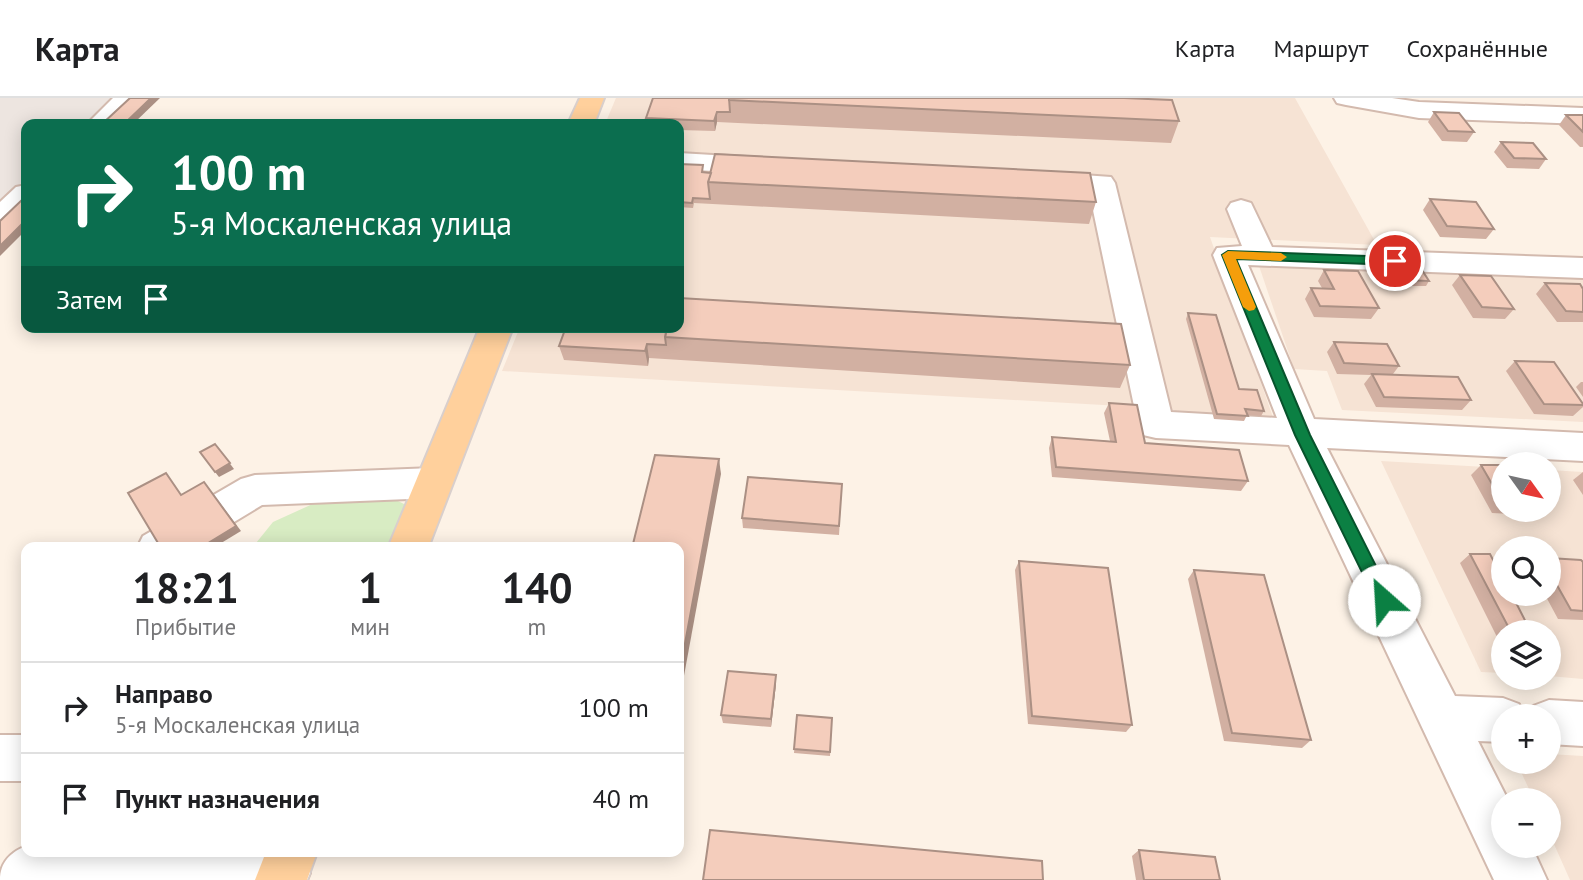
<!DOCTYPE html>
<html lang="ru">
<meta charset="utf-8">
<style>
:root{--surface:#fff;--page:#f6f6f6;--text:#202124;--muted:#757577;--line:#e0e0e0}
body{margin:0;font-family:"PT Sans",sans-serif;background:var(--page);color:var(--text);height:100vh;display:flex;flex-direction:column;font-size:26px;white-space:nowrap}
*{box-sizing:border-box;margin:0}
p{font-size:23px;color:var(--muted)}
.icon{flex:none;width:38px;height:38px;fill:none;stroke:currentColor;stroke-width:2;stroke-linecap:round;stroke-linejoin:round}
.map{position:relative;flex:1;overflow:hidden}
.details{position:absolute;left:21px;top:444px;width:663px;height:315px;display:flex;flex-direction:column;background:var(--surface);border-radius:14px;box-shadow:0 4px 18px #0003}
.details>*{flex:none}
.guide{position:absolute;left:21px;top:21px;width:663px;height:214px;border-radius:14px;box-shadow:0 4px 18px #0003;background:#0b6e4f;color:#fff;overflow:hidden}
.needle{width:46px;rotate:123deg}
.tools{position:absolute;left:1491px;top:354px;display:grid;gap:14px}
.tools a{display:grid;place-items:center;width:70px;height:70px;border-radius:50%;background:var(--surface);box-shadow:0 4px 18px #0003;font-size:35px}
.pin{position:absolute;display:grid;place-items:center;width:60px;height:60px;color:#fff;margin:-30px;border:4px solid #fff;border-radius:50%;box-shadow:0 2px 7px #0007}
.me{position:absolute;width:77px;margin:-38px;rotate:334deg;stroke-linejoin:round;filter:drop-shadow(0 0 5px #0008)}
.turn{display:flex;align-items:center;gap:24px;height:147px;padding:0 35px;font-size:32px}
.turn .icon{width:91px;height:91px;stroke-width:2.5}
.turn b{display:block;font-size:49px;line-height:60px}
.then{display:flex;align-items:center;height:66px;padding:0 35px;background:#0003;gap:14px;font-size:26px}
.eta{display:flex;justify-content:space-evenly;align-items:center;height:119px;text-align:center}
.eta b{font-size:42px;font-weight:700;line-height:49px}
ul{padding:0;list-style:none}
li{display:flex;align-items:center;gap:21px;height:91px;padding:0 35px;border-top:2px solid var(--line)}
li div{flex:1}
li b{display:block;font-size:26px}
li em{font-style:normal}
header{display:flex;align-items:center;gap:42px;box-sizing:border-box;height:98px;padding:0 35px;background:var(--surface);border-bottom:2px solid var(--line)}
header strong{font-size:33px}
nav{display:flex;gap:38px;margin-inline-start:auto;font-size:24px}
.map>svg:first-child{display:block}
.residential{fill:#f6e3d4;fill-rule:evenodd}
.industrial{fill:#ede5e0}
.green{fill:#d8ecc3}
.lines{fill:none;stroke-linecap:round;stroke-linejoin:round}
.minor-casing{stroke:#d3baae;stroke-width:4}
.major-casing{stroke:#d9cfcc;stroke-width:4}
.minor{fill:#fff;fill-rule:evenodd}
.major{fill:#ffd09c;fill-rule:evenodd}
.wall{fill:#d2b0a2}
.shaded-wall{fill:#ab9084}
.building{fill:#f4cdbc;stroke:#ab9084;stroke-width:2}
.route{fill:#0b8043;stroke:#07532c;stroke-width:2}
.slow{fill:#f59e0b}
</style>
<header>
<strong>Карта</strong>
<nav><a>Карта</a><a>Маршрут</a><a>Сохранённые</a></nav>
</header>
<div class="map">
<svg width="1583" height="782" viewBox="0 0 1583 782">
<rect width="100%" height="100%" fill="#fdf2e6"/>
<g class="residential">
<polygon points="616,0 1295,0 1377,147 1210,139 1276,328 1141,320 1138,309 502,273 520,229 679,229 679,26 605,26"/>
<polygon points="1258,165 1583,181 1583,324 1342,312 1327,273 1294,271"/>
<path d="M1381 363 1503 370V411H1549V372L1583 374V581L1549 578V534H1503V575L1481 574ZM1503 450H1549V495H1503Z"/>
<polygon points="1549,656 1583,658 1583,782 1570,782 1549,735 1549,702 1534,702 1516,663 1549,663"/>
</g>
<polygon class="industrial" points="0,0 115,0 86,26 26,26 26,81 0,105"/>
<polygon class="green" points="396,402 404,406 410,413 396,450 252,450 273,424 317,404"/>
<g class="lines">
<defs>
<g id="minor">
<polygon points="113,0 139,0 114,26 87,26"/>
<polygon points="1334,0 1392,0 1419,4 1583,10 1583,26 1419,20 1346,7 1337,5"/>
<polygon points="679,55 764,60 774,62 778,68 774,74 764,76 679,71"/>
<polygon points="1041,74 1111,79 1115,85 1171,314 1277,320 1213,157 1217,150 1242,148 1227,111 1231,105 1241,102 1251,105 1272,149 1583,160 1583,180 1248,167 1314,321 1583,335 1583,363 1327,350 1455,598 1503,600 1519,606 1524,618 1503,618 1503,644 1478,643 1508,702 1503,702 1503,747 1531,747 1547,782 1494,782 1289,347 1156,340 1143,337 1138,327 1089,93 1031,88 1027,82 1031,76"/>
<polygon points="26,87 26,110 10,126 0,129 0,104 16,89"/>
<polygon points="433,370 447,374 452,385 447,396 433,400 262,407 191,450 137,450 143,438 241,381 255,377"/>
<polygon points="1549,602 1583,604 1583,648 1549,646 1549,618 1528,618 1533,608"/>
<rect x="0" y="637" width="26" height="46"/>
<path d="M26 748V754H297L302 757 310 775 307 782H0C0 764 11 754 26 748Z"/>
</g>
<g id="major">
<polygon points="580,0 604,0 594,26 568,26"/>
<polygon points="480,229 513,229 428,450 388,450"/>
<polygon points="266,754 317,754 307,782 255,782"/>
</g>
</defs>
<use href="#minor" class="minor-casing"/>
<use href="#major" class="major-casing"/>
<use href="#minor" class="minor"/>
<use href="#major" class="major"/>
</g>
<g class="wall">
<polygon points="653,0 1124,0 1179,23 1171,45 717,24 715,33 679,32 679,26 647,26 646,20"/>
<polygon points="1434,14 1474,34 1467,44 1442,43 1428,24"/>
<polygon points="1566,17 1583,17 1583,49 1580,49 1559,27"/>
<polygon points="1501,44 1546,61 1539,71 1507,70 1494,54"/>
<polygon points="679,66 704,73 703,74 1096,104 1089,126 694,105 693,110 679,109"/>
<polygon points="1430,101 1494,131 1486,141 1440,139 1423,112"/>
<polygon points="1393,168 1429,183 1426,188 1398,188 1389,173"/>
<polygon points="1324,172 1379,210 1371,221 1314,219 1305,201 1311,190 1322,190 1318,183"/>
<polygon points="1460,177 1514,211 1505,221 1473,220 1452,187"/>
<polygon points="1545,185 1583,191 1583,224 1557,224 1536,196"/>
<polygon points="1188,215 1239,291 1264,313 1261,318 1247,317 1244,323 1214,321 1186,221"/>
<polygon points="566,229 1130,267 1120,290 649,260 648,268 564,262 559,248"/>
<polygon points="1334,244 1399,268 1393,276 1471,302 1462,312 1376,309 1364,286 1371,277 1337,276 1327,254"/>
<polygon points="1515,263 1583,306 1583,309 1573,318 1534,316 1506,273"/>
<polygon points="1581,284 1583,284 1583,299 1576,289"/>
<polygon points="1109,305 1145,345 1248,383 1241,393 1052,379 1049,350 1052,339 1110,343 1104,315"/>
<polygon points="1481,367 1503,367 1503,411 1539,411 1533,417 1492,415 1471,377"/>
<polygon points="1583,374 1583,397 1573,382"/>
<polygon points="842,386 839,437 743,430 742,420"/>
<polygon points="1470,456 1531,534 1503,534 1503,551 1460,465"/>
<polygon points="1549,460 1583,464 1583,522 1558,521 1544,495 1549,495"/>
<polygon points="1019,463 1132,627 1126,634 1028,626 1015,472"/>
<polygon points="1194,472 1311,642 1302,650 1224,643 1188,481"/>
<polygon points="776,586 771,629 723,625 721,617"/>
<polygon points="797,617 832,620 830,658 794,655"/>
<polygon points="1139,752 1220,782 1136,782 1132,758"/>
</g>
<g class="shaded-wall">
<polygon points="151,0 160,0 133,26 124,26"/>
<polygon points="717,14 717,24 715,33 714,23"/>
<polygon points="26,122 26,132 0,158 0,148"/>
<polygon points="647,246 649,260 648,268 645,253"/>
<polygon points="215,346 234,371 219,379 215,374"/>
<polygon points="719,361 721,376 679,605 679,578"/>
<polygon points="204,384 241,433 213,450 200,450"/>
<polygon points="776,577 776,586 771,629 771,621"/>
</g>
<g class="building">
<polygon points="130,0 151,0 124,26 102,26"/>
<polygon points="653,0 729,0 730,14 717,14 714,23 646,20"/>
<polygon points="729,0 1124,0 1172,2 1179,23 729,2"/>
<polygon points="1434,14 1459,15 1474,34 1448,33"/>
<polygon points="1566,17 1583,17 1583,34"/>
<polygon points="1501,44 1533,45 1546,61 1514,60"/>
<polygon points="715,56 1090,75 1096,104 708,84"/>
<polygon points="679,66 703,67 702,74 711,75 708,84 710,101 693,100 692,105 679,104"/>
<polygon points="26,98 26,122 0,148 0,123"/>
<polygon points="1430,101 1476,104 1494,131 1447,128"/>
<polygon points="1393,168 1420,169 1429,183 1402,182"/>
<polygon points="1324,172 1358,173 1379,210 1320,208 1311,190 1334,191"/>
<polygon points="1460,177 1491,178 1514,211 1482,209"/>
<polygon points="1545,185 1580,186 1583,191 1583,214 1566,213"/>
<polygon points="679,200 1121,226 1130,267 665,239 667,229 679,229"/>
<polygon points="1188,215 1216,217 1239,291 1257,292 1264,313 1245,311 1248,318 1217,316"/>
<polygon points="566,229 667,229 665,239 666,247 647,246 645,253 559,248"/>
<polygon points="1334,244 1387,246 1399,268 1344,265"/>
<polygon points="1515,263 1554,264 1583,306 1583,307 1544,306"/>
<polygon points="1372,276 1458,279 1471,302 1384,299"/>
<polygon points="1109,305 1137,307 1145,345 1239,352 1248,383 1056,369 1052,339 1116,344"/>
<polygon points="215,346 230,365 215,374 200,354"/>
<polygon points="655,357 719,361 679,578 679,450 632,450"/>
<polygon points="1481,367 1503,367 1503,405"/>
<polygon points="166,375 181,397 204,384 236,428 200,450 161,450 128,395"/>
<polygon points="748,379 842,386 839,428 742,420"/>
<polygon points="1470,456 1490,456 1503,481 1503,495 1511,495 1531,534 1511,534"/>
<polygon points="1549,460 1581,462 1583,464 1583,513 1571,512 1549,473"/>
<polygon points="1019,463 1108,470 1132,627 1032,618"/>
<polygon points="1194,472 1264,477 1311,642 1232,635"/>
<polygon points="728,573 776,577 771,621 721,617"/>
<polygon points="797,617 832,620 830,654 794,651"/>
<polygon points="710,732 1042,763 1043,782 703,782"/>
<polygon points="1139,752 1215,759 1220,782 1144,782"/>
</g>
<polygon class="route" points="1228,153 1395,159 1402,163 1395,167 1236,161 1310,337 1393,502 1390,507 1384,509 1378,507 1295,337 1222,157"/>
<polygon class="slow" points="1228,153 1281,155 1287,159 1281,163 1236,161 1256,209 1254,212 1249,213 1243,209 1222,157"/>
</svg>
<div class="tools">
<a><svg class="needle" viewBox="-14 -14 28 28"><path d="M0-13l5 13h-10z" fill="#e53935"/><path d="M0 13l5-13h-10z" fill="#757577"/></svg></a>
<a><svg class="icon" aria-label="search" viewBox="0 0 24 24"><circle cx="10" cy="10" r="6"/><path d="M15 15l6 6"/></svg></a>
<a><svg class="icon" aria-label="layers" viewBox="0 0 24 24"><path d="M12 4l9 5-9 5-9-5zM3 14l9 5 9-5"/></svg></a>
<a>+</a>
<a>−</a>
</div>
<div class="pin" style="left:1395px;top:163px;background:#d93025"><svg class="icon" aria-label="arrive" viewBox="0 0 24 24"><path d="M6 21V4h12l-3 4 3 4H6"/></svg></div>
<svg class="me" style="left:1384px;top:502px" viewBox="-20 -20 40 40"><circle r="19" fill="#fff"/><path d="M0-13L10 11 0 6-10 11z" fill="#0b8043"/></svg>
<div class="guide">
<div class="turn"><svg class="icon" aria-label="right" viewBox="0 0 24 24"><path d="M7 20v-9h11M14 6l5 5-5 5"/></svg><div><b>100 m</b>5-я Москаленская улица</div></div>
<div class="then">Затем<svg class="icon" aria-label="arrive" viewBox="0 0 24 24"><path d="M6 21V4h12l-3 4 3 4H6"/></svg></div>
</div>
<section class="details">
<div class="eta">
<div><b>18:21</b><p>Прибытие</p></div>
<div><b>1</b><p>мин</p></div>
<div><b>140</b><p>m</p></div>
</div>
<ul>
<li><svg class="icon" aria-label="right" viewBox="0 0 24 24"><path d="M7 20v-9h11M14 6l5 5-5 5"/></svg><div><b>Направо</b><p>5-я Москаленская улица</p></div><em>100 m</em></li>
<li><svg class="icon" aria-label="arrive" viewBox="0 0 24 24"><path d="M6 21V4h12l-3 4 3 4H6"/></svg><div><b>Пункт назначения</b></div><em>40 m</em></li>
</ul>
</section>
</div>
